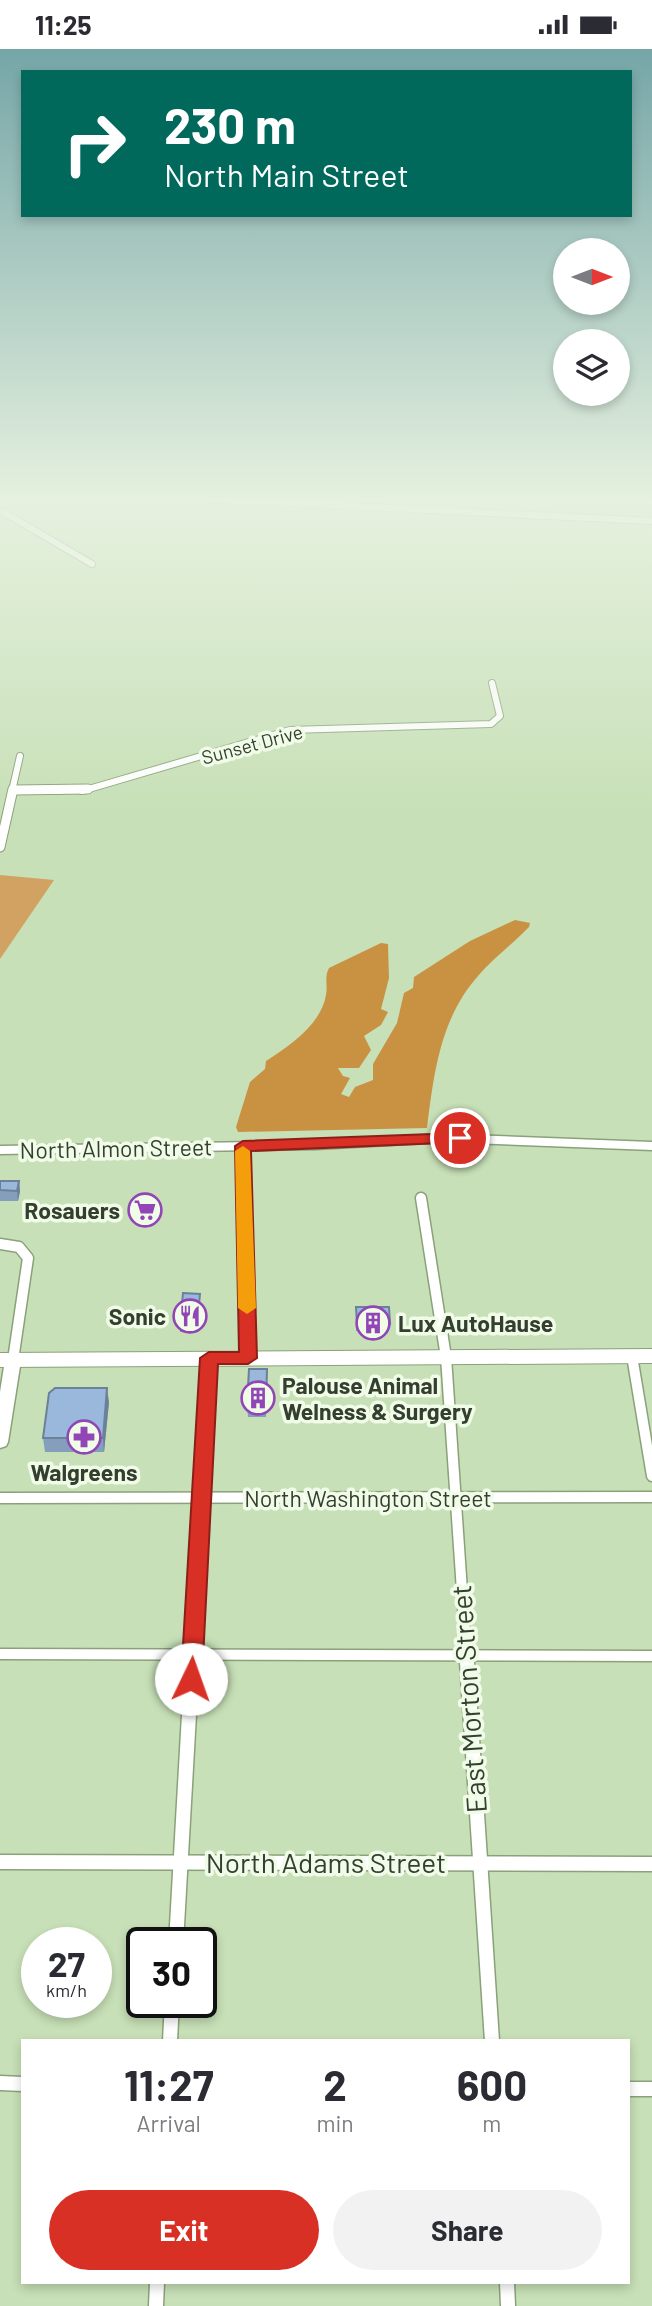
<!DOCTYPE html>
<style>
:root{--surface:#fff;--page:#f2f2f3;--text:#2b2b33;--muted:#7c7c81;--accent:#d93025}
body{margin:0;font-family:Barlow,sans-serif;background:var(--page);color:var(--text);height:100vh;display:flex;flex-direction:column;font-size:26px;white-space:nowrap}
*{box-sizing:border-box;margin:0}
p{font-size:23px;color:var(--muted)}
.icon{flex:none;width:38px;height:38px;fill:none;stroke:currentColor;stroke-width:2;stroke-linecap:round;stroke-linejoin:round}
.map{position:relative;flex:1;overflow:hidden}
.panel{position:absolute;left:21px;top:1990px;width:609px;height:245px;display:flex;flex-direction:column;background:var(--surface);border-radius:0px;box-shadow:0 4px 10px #0003}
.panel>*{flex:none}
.top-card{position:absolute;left:21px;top:21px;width:611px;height:147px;border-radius:0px;box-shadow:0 4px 10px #0003;background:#00695c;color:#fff;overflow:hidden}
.needle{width:46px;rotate:90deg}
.controls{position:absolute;left:553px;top:189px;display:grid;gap:14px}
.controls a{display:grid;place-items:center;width:77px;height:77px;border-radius:50%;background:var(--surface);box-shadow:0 4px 10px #0003;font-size:35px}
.speed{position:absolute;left:21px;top:1878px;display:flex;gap:14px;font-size:35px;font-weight:700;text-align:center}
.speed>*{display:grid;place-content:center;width:91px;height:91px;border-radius:50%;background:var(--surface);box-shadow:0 4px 10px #0003;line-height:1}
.speed small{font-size:18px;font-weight:400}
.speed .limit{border:4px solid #111;border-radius:10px;background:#fff;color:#111}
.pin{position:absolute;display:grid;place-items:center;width:60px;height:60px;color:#fff;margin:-30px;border:4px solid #fff;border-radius:50%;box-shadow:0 2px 7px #0007}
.me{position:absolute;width:77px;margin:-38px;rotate:3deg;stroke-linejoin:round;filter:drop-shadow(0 0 5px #0008)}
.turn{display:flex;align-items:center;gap:24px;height:147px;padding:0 28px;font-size:32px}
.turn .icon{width:91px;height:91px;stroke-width:2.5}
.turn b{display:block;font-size:49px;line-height:60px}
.eta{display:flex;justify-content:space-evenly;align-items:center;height:119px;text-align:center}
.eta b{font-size:42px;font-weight:700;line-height:49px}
.action{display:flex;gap:14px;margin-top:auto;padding:14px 28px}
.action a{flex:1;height:80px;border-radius:42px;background:var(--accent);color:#fff;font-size:28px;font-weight:700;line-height:80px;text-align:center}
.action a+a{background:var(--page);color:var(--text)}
.status{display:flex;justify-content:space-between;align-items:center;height:49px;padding:0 35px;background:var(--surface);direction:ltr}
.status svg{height:19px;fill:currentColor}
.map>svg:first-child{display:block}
.green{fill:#d2a262}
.forest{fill:#c99142}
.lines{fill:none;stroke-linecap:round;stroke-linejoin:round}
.street-far3-casing{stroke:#8aa17a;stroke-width:8}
.street-far2-casing{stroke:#8aa17a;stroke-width:11}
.street-far1-casing{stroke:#8aa17a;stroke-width:13}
.street-casing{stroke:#8aa17a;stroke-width:17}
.secondary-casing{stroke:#8aa17a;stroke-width:3}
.highway-casing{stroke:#8aa17a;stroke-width:2}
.street-far3{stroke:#fff;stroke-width:6}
.street-far2{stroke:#fff;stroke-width:9}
.street-far1{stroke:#fff;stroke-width:10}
.street{stroke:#fff;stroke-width:14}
.secondary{fill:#fff;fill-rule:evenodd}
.highway{fill:#fff;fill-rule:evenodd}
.wall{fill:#849ebc}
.shaded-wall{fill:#6b8199}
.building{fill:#99b8db;stroke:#6b8199;stroke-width:2}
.route{fill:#d93025;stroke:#8d1f18;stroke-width:2}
.slow{fill:#f59e0b}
.labels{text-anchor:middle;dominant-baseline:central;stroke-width:7;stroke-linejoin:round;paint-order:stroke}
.far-street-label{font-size:19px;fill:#353f2f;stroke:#f0fce7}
.street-label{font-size:23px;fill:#353f2f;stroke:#f0fce7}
.poi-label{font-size:23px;font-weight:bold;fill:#353f2f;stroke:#f0fce7;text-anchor:end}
.near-street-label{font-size:28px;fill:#353f2f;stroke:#f0fce7}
</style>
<div class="status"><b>11:25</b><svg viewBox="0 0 49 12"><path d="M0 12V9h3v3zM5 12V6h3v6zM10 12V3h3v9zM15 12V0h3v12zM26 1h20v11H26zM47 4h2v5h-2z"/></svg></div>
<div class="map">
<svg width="652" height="2257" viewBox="0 0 652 2257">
<rect width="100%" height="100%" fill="#c7e0b7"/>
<polygon class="green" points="0,826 54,831 0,910"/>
<path class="forest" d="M515 871 530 874 529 878C513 895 493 909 478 927 440 970 434 1024 427 1079L238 1083 236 1078 250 1033 265 1020 266 1012C289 997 321 976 326 946 328 936 324 928 329 919L381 894 388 895 389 929 381 960 388 963 381 976 364 987 371 1001 359 1019H338L343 1027 350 1029 341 1045 349 1048 355 1038 373 1031V1015L397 974 404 944 413 939 414 928 470 892Z"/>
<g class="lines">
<defs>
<g id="street-far3">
<polyline points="187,449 652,472"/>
<polyline points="0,461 92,515"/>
<polyline points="14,741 61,742"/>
<polyline points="12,742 20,707"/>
<polyline points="82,742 290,681 491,675 500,667 492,634"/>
</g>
<g id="street-far2">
<polyline points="14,741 88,740"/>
<polyline points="0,798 13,740"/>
<polyline points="243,1097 244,1121"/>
</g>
<g id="street-far1">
<polyline points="244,1120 248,1309"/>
<polyline points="421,1149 446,1308 467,1615"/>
<polyline points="0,1195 19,1198 28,1209 13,1311"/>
<polyline points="632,1307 652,1427"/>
<polyline points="0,1449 652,1448"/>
<polyline points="0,1605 652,1607"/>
<polyline points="192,1615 209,1309"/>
</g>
<g id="street">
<polyline points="467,1613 492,1992"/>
<polyline points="0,1813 652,1815"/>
<polyline points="176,1894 192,1613"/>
<polyline points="170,1992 172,1953"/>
<polyline points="0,2034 23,2035"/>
<polyline points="628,2040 652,2040"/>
<polyline points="507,2233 508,2257"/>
<polyline points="156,2257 157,2233"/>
</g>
<g id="secondary">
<polygon points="444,1085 652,1093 652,1101 444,1093 316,1100 0,1105 0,1097 316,1092"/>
<polygon points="13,1305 18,1307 21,1311 8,1393 6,1397 0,1399 0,1343 5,1311 8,1307"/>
</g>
<polygon id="highway" points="652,1300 652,1314 0,1318 0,1304"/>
</defs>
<use href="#street-far3" class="street-far3-casing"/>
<use href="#street-far2" class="street-far2-casing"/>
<use href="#street-far1" class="street-far1-casing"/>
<use href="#street" class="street-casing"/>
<use href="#secondary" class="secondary-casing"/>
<use href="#highway" class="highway-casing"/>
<use href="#street-far3" class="street-far3"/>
<use href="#street-far2" class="street-far2"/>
<use href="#street-far1" class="street-far1"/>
<use href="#street" class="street"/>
<use href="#secondary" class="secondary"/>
<use href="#highway" class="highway"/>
</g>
<g class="wall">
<polygon points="0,1132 19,1132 20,1142 18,1152 0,1152"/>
<polygon points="200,1252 198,1283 180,1283 180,1276"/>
<rect x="356" y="1258" width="33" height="24"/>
<polygon points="267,1320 266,1368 248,1368 247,1357"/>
<polygon points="109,1353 104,1403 45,1403 43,1389"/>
</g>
<g class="shaded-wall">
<polygon points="19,1132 20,1142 18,1152 17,1142"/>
<polygon points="200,1245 200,1252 198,1283 197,1276"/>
<polygon points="107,1339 109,1353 104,1403 103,1389"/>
</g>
<g class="building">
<polygon points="0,1132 19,1132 17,1142 0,1141"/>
<polygon points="183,1244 200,1245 197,1276 180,1276"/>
<polygon points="356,1258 389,1258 390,1275 357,1275"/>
<polygon points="249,1320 267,1320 266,1357 247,1357"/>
<polygon points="55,1339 107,1339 103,1389 43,1389 49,1344"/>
</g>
<linearGradient id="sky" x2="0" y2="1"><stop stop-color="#75a6a7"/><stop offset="0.59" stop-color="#e6f1df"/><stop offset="1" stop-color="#e6f1df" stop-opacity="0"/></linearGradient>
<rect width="652" height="765" fill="url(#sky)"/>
<polygon class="route" points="460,1084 466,1086 466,1093 251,1102 257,1309 248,1315 218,1315 202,1630 199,1636 191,1639 184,1636 181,1630 200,1309 209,1303 239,1303 235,1097 243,1092"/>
<polygon class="slow" points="243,1097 250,1102 256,1259 247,1265 238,1259 235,1102"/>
<defs>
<symbol id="supermarket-ring" viewBox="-11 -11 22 22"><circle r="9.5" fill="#f0fce7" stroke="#9145b7" stroke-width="1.5"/><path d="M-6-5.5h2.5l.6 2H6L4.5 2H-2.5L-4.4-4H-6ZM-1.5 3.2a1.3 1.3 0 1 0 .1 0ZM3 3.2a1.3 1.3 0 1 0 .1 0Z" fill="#9145b7"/></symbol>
<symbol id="restaurant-ring" viewBox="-11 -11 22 22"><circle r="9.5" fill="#f0fce7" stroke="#9145b7" stroke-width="1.5"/><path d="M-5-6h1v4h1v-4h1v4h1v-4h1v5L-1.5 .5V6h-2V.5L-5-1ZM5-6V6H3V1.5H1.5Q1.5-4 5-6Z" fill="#9145b7"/></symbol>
<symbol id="building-ring" viewBox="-11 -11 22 22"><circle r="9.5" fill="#f0fce7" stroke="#9145b7" stroke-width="1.5"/><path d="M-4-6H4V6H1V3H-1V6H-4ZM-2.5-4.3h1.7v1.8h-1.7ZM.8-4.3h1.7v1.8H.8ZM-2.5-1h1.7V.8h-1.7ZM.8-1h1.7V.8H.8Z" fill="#9145b7"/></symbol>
<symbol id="pharmacy-ring" viewBox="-11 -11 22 22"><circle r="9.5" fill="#f0fce7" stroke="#9145b7" stroke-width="1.5"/><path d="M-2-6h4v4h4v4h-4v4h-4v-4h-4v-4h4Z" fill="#9145b7"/></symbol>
</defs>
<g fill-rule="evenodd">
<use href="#supermarket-ring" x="126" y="1142" width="38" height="38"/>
<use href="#restaurant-ring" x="171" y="1248" width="38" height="38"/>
<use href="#building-ring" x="354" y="1255" width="38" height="38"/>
<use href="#building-ring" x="239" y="1330" width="38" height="38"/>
<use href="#pharmacy-ring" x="65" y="1369" width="38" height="38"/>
</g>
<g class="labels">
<g class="far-street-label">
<text transform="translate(252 695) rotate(-15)">Sunset Drive</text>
</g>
<g class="street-label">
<text transform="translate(116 1099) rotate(-1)">North Almon Street</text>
<text x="368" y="1449">North Washington Street</text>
</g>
<g class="poi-label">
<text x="120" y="1161">Rosauers</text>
<text x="166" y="1267">Sonic</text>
<text x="398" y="1274" text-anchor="start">Lux AutoHause</text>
<text x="282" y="1336" text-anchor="start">Palouse Animal<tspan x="282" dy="26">Welness &amp; Surgery</tspan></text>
<text x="84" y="1423" text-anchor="middle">Walgreens</text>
</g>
<g class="near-street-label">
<text transform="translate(468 1650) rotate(-94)">East Morton Street</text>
<text x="326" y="1813">North Adams Street</text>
</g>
</g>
</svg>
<div class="controls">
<a><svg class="needle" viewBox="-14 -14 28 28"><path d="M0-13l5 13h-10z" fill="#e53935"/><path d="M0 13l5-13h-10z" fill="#7c7c81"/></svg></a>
<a><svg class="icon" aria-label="layers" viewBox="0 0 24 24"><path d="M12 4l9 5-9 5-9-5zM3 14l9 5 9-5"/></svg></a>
</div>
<div class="speed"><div>27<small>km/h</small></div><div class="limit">30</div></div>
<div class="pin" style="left:460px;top:1089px;background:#d93025"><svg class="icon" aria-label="arrive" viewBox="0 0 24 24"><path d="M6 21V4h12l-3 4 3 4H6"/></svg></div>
<svg class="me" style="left:191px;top:1630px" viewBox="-20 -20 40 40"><circle r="19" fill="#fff"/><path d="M0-13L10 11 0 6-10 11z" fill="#d93025"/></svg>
<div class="top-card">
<div class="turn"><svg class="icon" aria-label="right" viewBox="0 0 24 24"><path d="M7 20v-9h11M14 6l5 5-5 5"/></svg><div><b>230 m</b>North Main Street</div></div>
</div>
<section class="panel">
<div class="eta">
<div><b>11:27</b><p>Arrival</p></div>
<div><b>2</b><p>min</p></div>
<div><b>600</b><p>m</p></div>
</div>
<div class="action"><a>Exit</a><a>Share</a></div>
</section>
</div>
